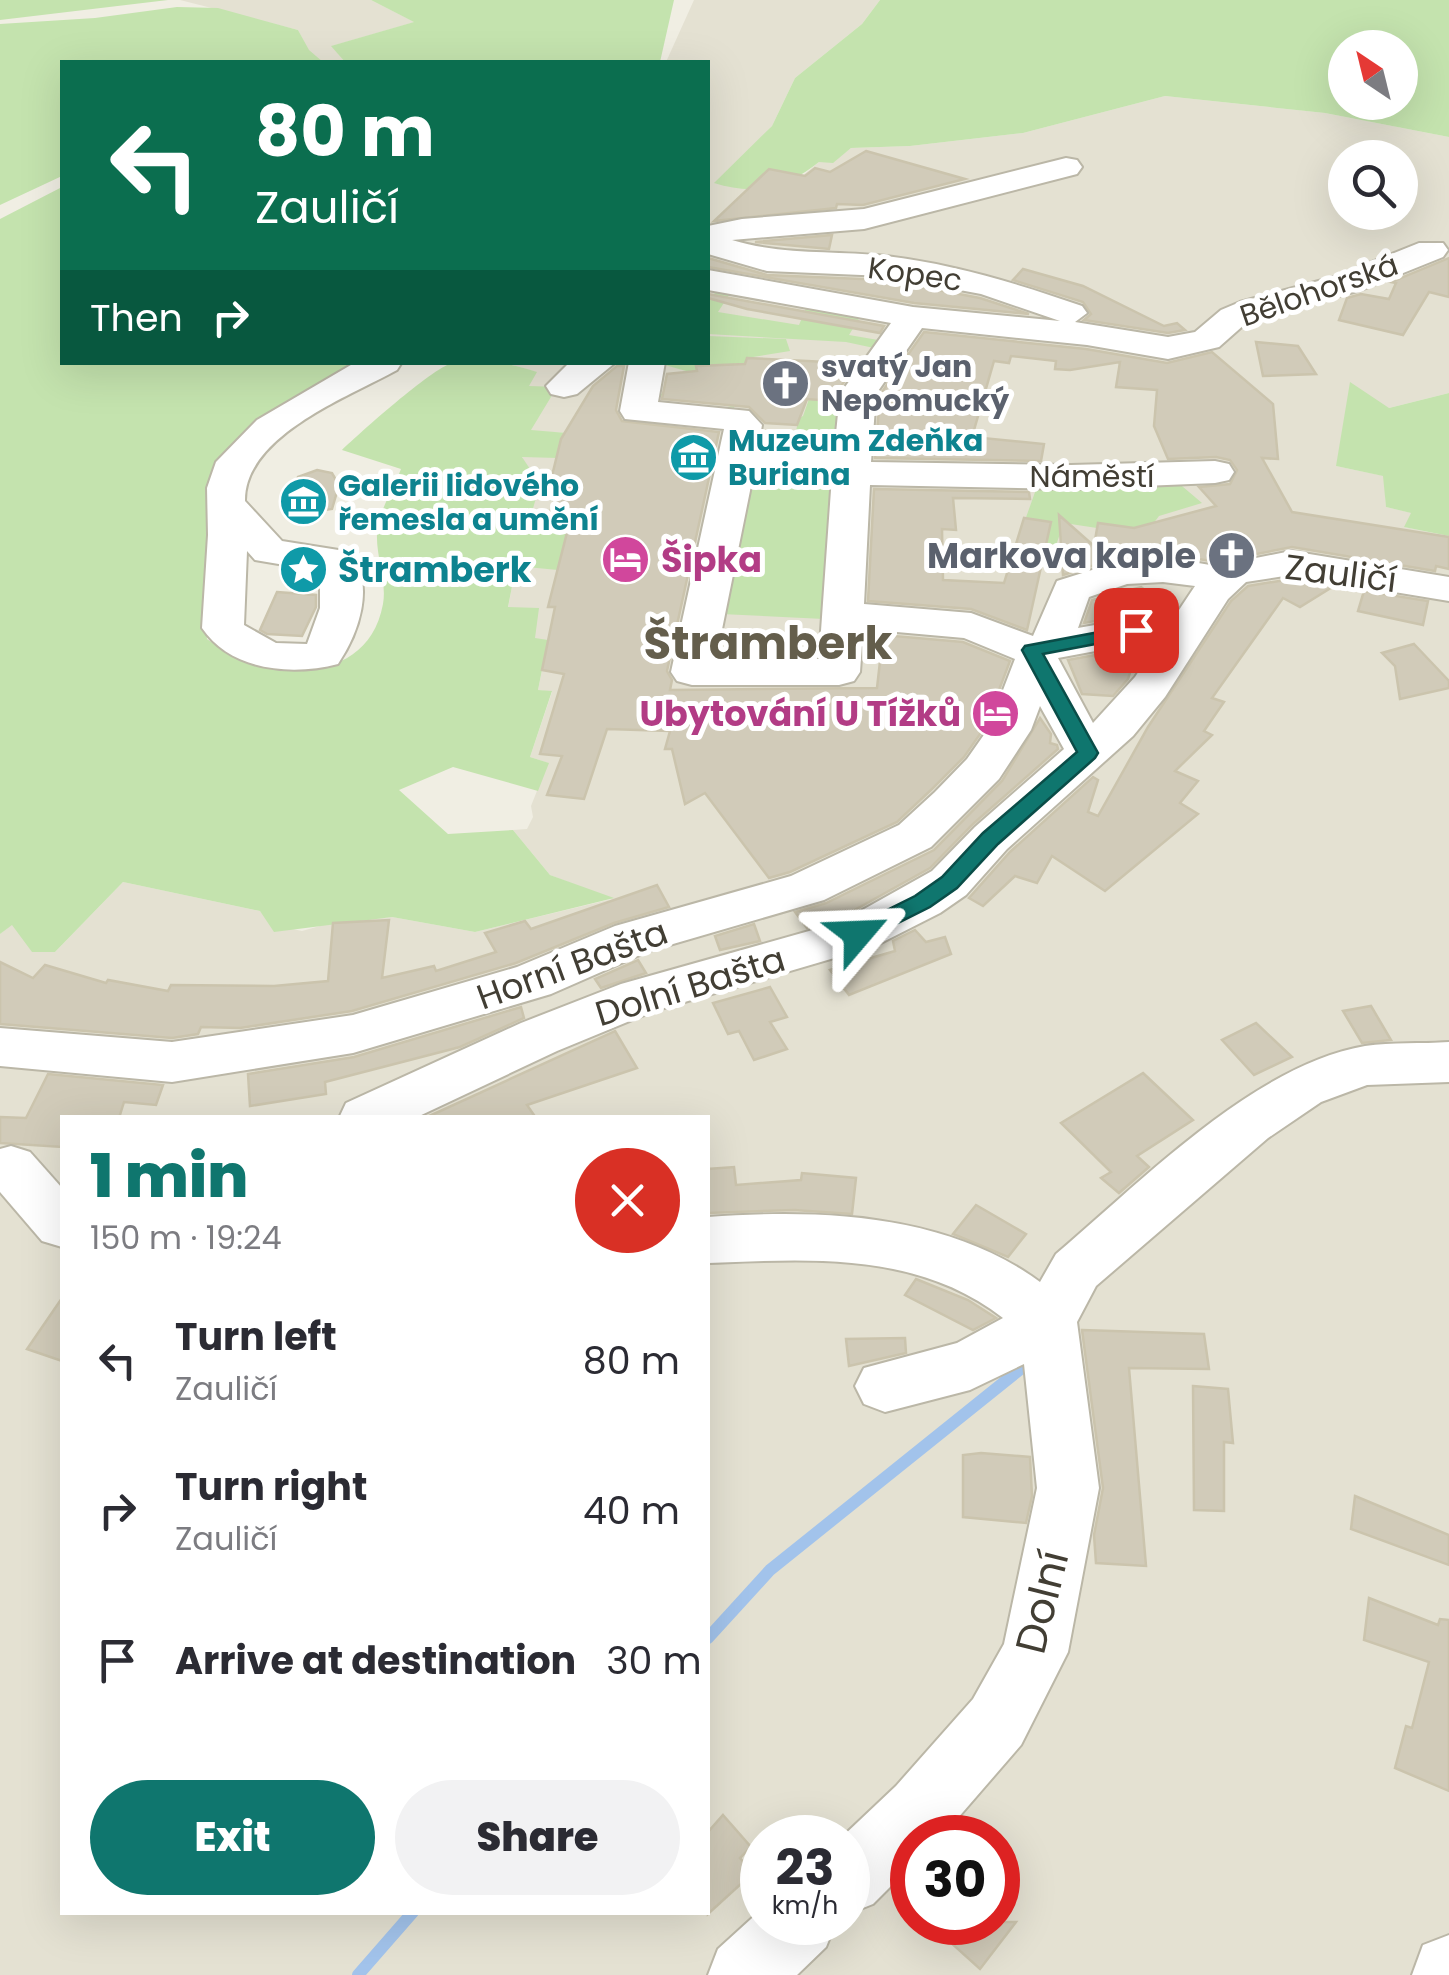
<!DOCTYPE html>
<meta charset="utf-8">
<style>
:root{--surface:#fff;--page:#f2f2f3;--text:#2b2b33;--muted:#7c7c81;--accent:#0f766e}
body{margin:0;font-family:Poppins,sans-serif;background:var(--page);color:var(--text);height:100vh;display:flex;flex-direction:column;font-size:38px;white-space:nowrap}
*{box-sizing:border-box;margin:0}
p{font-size:32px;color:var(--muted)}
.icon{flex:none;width:55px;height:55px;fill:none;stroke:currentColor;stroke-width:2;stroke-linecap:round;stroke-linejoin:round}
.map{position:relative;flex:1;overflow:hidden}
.side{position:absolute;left:60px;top:1115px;width:650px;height:800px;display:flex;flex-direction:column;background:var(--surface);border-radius:0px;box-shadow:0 10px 40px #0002}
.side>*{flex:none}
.hud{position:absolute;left:60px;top:60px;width:650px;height:305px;border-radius:0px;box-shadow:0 10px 40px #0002;background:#0b6e4f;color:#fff;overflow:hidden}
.needle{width:65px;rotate:325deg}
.controls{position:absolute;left:1328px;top:30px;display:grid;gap:20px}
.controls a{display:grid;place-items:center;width:90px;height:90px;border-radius:50%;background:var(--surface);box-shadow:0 10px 40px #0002;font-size:50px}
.speed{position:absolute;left:740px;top:1815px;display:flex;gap:20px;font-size:50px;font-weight:700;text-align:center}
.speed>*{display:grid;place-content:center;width:130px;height:130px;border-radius:50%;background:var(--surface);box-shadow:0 10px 40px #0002;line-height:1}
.speed small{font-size:25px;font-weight:400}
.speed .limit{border:15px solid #d22;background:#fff;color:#111}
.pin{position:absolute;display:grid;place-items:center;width:85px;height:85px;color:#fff;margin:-42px;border-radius:20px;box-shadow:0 5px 15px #0006}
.me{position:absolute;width:110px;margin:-55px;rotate:64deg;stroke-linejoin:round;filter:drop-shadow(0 0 8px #0008)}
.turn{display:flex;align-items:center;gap:35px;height:210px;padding:0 30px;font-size:45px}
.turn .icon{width:130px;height:130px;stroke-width:2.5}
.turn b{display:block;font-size:70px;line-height:85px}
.then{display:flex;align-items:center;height:95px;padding:0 30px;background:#0003;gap:20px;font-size:38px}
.round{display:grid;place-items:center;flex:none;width:105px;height:105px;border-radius:52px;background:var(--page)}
.summary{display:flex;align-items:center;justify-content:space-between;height:170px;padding:0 30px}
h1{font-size:60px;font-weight:800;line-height:75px;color:var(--accent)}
.button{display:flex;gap:20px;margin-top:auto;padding:20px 30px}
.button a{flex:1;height:115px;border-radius:60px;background:var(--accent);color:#fff;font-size:40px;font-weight:800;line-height:115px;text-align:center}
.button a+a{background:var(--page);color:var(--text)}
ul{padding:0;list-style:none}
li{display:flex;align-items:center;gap:30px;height:150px;padding:0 30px}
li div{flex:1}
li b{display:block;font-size:38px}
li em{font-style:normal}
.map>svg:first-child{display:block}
.residential{fill:#e4e1d2;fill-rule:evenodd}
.green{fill:#c4e3ae;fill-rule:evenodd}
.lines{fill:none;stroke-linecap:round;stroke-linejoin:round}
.stream{stroke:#a2c3eb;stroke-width:12}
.building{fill:#d1cbb9;stroke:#cbc4ad;stroke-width:2.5}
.minor-casing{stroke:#bbb7a7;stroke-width:4}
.minor{fill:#fff;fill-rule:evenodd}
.route{fill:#0f766e;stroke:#0a4d48;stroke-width:2.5}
.labels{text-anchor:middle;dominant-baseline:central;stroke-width:10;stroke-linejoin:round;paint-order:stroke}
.far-street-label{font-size:30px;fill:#423e34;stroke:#fff}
.far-worship-label{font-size:30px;font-weight:bold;fill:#5b616d;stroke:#fff;text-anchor:start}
.far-culture-label{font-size:30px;font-weight:bold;fill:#0d838f;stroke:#fff;text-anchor:start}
.worship-label{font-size:35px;font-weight:bold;fill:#5b616d;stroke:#fff;text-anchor:end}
.hotel-label{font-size:35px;font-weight:bold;fill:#b23c85;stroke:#fff;text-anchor:start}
.culture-label{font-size:35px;font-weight:bold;fill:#0d838f;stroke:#fff;text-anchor:start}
.street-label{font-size:35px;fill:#423e34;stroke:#fff}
.near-street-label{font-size:42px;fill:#423e34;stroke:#fff}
.district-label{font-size:45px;font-weight:bold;fill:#645e4c;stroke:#fff}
</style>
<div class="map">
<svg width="1449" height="1975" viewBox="0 0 1449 1975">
<rect width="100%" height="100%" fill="#f0eee3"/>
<g class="residential">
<polygon points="180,0 371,0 415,22 332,46 345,62 268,62 308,50 298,30"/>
<path d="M694 0H880L862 24 795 78 772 126 745 155 796 181 819 162H833L851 148 910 146 1023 133 1165 96 1325 113 1449 137V393L1389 408 1336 466 1384 476 1386 507 1412 513 1405 527 1449 536V1975H0V934L12 924 55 952 123 882 260 911 273 925 302 931 334 922 392 917 475 932 612 899 550 875 513 830 527 829 533 817 531 806 548 763 530 757 552 692 538 690 548 641 534 639 508 608 516 565 631 518 532 512 522 456 566 433 530 431 547 399 528 386 536 372 505 363 708 362V62H666ZM1345 158H1400V212H1345ZM62 1118H708V1912H62ZM762 1838H848V1922H762ZM912 1838H998V1922H912Z"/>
</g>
<g class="green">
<polygon points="0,0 168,0 0,20"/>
<polygon points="371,0 674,0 660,62 345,62 331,46 414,22"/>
<path d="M880 0H1449V137L1325 113 1165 96 1023 133 910 146 851 148 833 163 819 162C787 188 755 196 714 183L772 126 795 78 862 24ZM1345 48H1400V102H1345Z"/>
<polygon points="177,7 218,8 298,30 309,50 323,62 62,62 62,176 0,205 0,24 95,18"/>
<path d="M62 187V362L376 363 247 438 205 615 207 639C262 680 367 690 383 604 387 582 376 557 377 534 377 514 394 488 401 469L342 450C360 433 431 369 452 363 474 355 515 365 537 372L529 386 557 387 531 430 567 433 558 458 522 457 540 484 532 512 631 518 558 570 516 566 508 607 539 608 535 638 548 640 538 690 552 691 530 757 549 763 538 791 453 767 399 790 448 834 513 830 550 875 614 898 475 932 392 917 274 932 260 911 123 882 55 952H32L12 925 0 934V219Z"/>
<polygon points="721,288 733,289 718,312 799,325 808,303 863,312 849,335 884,341 874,348 846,342 708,334 708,299"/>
<polygon points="708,336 786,339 790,351 747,358 734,408 680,391 662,397 659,394 674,392 688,382 686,371 658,363 708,362"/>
<polygon points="821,365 845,388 837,449 830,453 791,452 799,418 803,416"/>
<polygon points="1350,382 1389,408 1449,393 1449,536 1404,527 1411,513 1386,507 1383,476 1336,466"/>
<path d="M758 466C788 468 811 470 834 490L824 619 721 614 749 472Z"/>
<polygon points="1039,481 1176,481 1202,503 1159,516 1147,532 1098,523 1097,528 1064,523 1056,545 1019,537"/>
</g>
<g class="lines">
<g class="stream">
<polyline points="708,1638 770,1570 1033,1359"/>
<polyline points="358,1975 413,1912"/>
</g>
</g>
<g class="building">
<polygon points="866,151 965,179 863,205 837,204 836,208 714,221 769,169 805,176 815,168 830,172"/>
<polygon points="832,235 829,249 755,242"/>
<polygon points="708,258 767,275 885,280 980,298 1029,314 914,303 708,267"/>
<polygon points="1449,258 1449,297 1429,292 1403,335 1339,320 1347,298 1361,294 1389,299 1396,283 1391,282"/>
<polygon points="1023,269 1083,286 1164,326 1177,323 1185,330 1168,333 1084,320 1091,314 1083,302 1013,280"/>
<polygon points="708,294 884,326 880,333 747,309 708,298"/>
<polygon points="924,332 1086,349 1167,363 1212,352 1273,404 1278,459 1262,458 1292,512 1449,537 1449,569 1436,566 1435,571 1292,547 1216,562 1164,553 1128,555 1099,550 1111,560 1063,575 1059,515 1094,546 1098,523 1134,528 1216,506 1199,487 1230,484 1237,470 1230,460 1216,457 1168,459 1154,426 1157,390 1116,387 1120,362 1070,370 1055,369 1056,361 1011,356 1009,363 994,361 972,437 1044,444 1041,461 875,458 880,395 899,367 906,367 907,356"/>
<polygon points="1256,342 1298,346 1316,374 1263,376"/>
<polygon points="747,358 827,362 857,364 839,389 822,386 819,400 807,399 797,425 765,423 749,407 662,399 667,374 697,371 696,366 745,364"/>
<polygon points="617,366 624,366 616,410 622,421 719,432 667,671 672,680 670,690 877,688 883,635 963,642 1010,661 985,727 964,757 932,789 897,822 790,872 769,878 705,793 685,804 672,749 665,749 670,731 607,729 584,799 547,795 562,756 540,754 564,674 542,670 555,607 548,607 572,513 550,512 560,484 550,484 561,439 593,386"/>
<polygon points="317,470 332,473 339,485 332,509 290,515 298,477"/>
<polygon points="874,489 1029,492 1030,499 953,498 956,530 942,529 943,580 1004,583 1024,518 1051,522 1027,630 971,609 868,601"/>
<polygon points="1291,579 1334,586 1300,607 1283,598 1212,698 1224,702 1204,731 1212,735 1175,771 1198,781 1180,803 1198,814 1105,891 1052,856 1037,883 1015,876 983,906 969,898 1010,852 1093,777 1098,780 1088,812 1098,816 1148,727 1231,601 1248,586"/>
<polygon points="1141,587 1166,608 1084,623 1092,600"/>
<polygon points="1364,591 1428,601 1423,625 1358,611"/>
<polygon points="277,592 316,595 316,607 302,636 267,634 260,630"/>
<polygon points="1414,644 1449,681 1449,688 1400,699 1395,666 1382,653"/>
<polygon points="1138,647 1128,679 1113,696 1082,694 1068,660"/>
<polygon points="1040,718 1051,734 1050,743 1057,745 1058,749 973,824 930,868 840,918 807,928 795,912 826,903 934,850 1002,781"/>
<polygon points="657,885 669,907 614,923 516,963 352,1011 240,1028 201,1027 198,1034 172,1038 0,1024 0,962 33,978 45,965 106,983 108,980 168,991 171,985 274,986 328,981 333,923 389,920 382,978 434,966 436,971 496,952 485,933 525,921 531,929"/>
<polygon points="754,924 760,941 720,950 715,936"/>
<polygon points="915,930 926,942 945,937 951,954 849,995 830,970 895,951 893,941"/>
<polygon points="638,960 646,973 601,988 595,979"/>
<polygon points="770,987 787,1017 770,1022 787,1049 754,1060 739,1031 728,1034 713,1003"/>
<polygon points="1371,1006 1391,1040 1362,1043 1343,1011"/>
<polygon points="521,1007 524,1018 460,1047 325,1082 326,1094 250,1106 248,1074 354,1057"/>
<polygon points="1256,1023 1292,1057 1254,1075 1222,1040"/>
<polygon points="615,1031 637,1068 527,1105 536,1118 425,1118"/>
<polygon points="1143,1073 1193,1120 1137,1156 1149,1167 1119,1193 1101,1178 1111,1172 1061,1123"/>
<polygon points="48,1074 163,1085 156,1105 124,1102 119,1118 62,1118 62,1147 0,1143 0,1117 26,1118"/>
<polygon points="734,1167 736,1185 801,1180 802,1173 856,1178 852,1214 794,1210 708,1213 708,1169"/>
<polygon points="976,1205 1026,1234 1008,1257 953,1234"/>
<polygon points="916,1279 968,1300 996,1318 973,1330 905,1295"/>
<polygon points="62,1298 62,1361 27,1349"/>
<polygon points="1082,1330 1204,1334 1209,1369 1129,1368 1146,1566 1096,1563 1094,1535 1103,1488"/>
<polygon points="905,1338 906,1353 849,1366 846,1339"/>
<polygon points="1193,1386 1228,1389 1233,1443 1224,1442 1224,1511 1194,1510"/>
<polygon points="981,1453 1030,1457 1032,1496 1026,1523 963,1517 963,1455"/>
<polygon points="1355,1496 1449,1535 1449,1565 1351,1529"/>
<polygon points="1369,1598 1438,1625 1440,1619 1449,1620 1449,1791 1395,1768 1406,1726 1412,1728 1429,1662 1364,1640"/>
<polygon points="723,1815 751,1847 740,1858 753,1873 708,1914 708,1832"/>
<polygon points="928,1922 1016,1922 980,1969"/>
</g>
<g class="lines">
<defs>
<g id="minor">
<path d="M1066 158 1077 160 1082 167 1077 174 864 229 732 240C785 256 833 250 886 256 954 264 1018 284 1082 306L1087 313 1075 322 1168 337 1195 332 1221 310 1240 302 1337 276 1419 243H1443L1448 250 1443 257 1361 290 1264 316 1245 324 1219 347 1168 359 1087 345 922 328 876 394 871 462 1071 465 1215 461 1229 464 1234 472 1229 480 1215 483 1071 489 870 485 864 604 971 613 1033 636 1057 581 1127 559 1163 557 1216 566 1291 551 1449 577V601L1291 575 1246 582 1228 599 1165 697 1133 736 1007 849 966 895 940 913 875 946 654 1011 557 1051 415 1118H339L346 1103 521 1023 621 984 841 922 932 871 975 827 1064 749 1040 706 1031 730 999 779 931 847 824 900 649 951 551 994 353 1053 172 1082 0 1066V1028L172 1042 353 1015 517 967 615 926 791 876 899 825 935 792 967 759 988 729 1015 659 964 638 863 629 860 672 854 681 839 685H692L677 681 671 672 724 429 625 419 620 411 629 362H665L658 402 749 411 762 425 758 448 834 453 840 394 891 323 708 290V270L913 307 1060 321 981 294 885 276 767 271 708 254V226L742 219 864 209ZM754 471 832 476 819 659H716ZM1163 582 1195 586 1179 610 1078 628 1089 597 1127 584ZM1160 639 1135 677 1093 723 1058 658Z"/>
<path d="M356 362H402L397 370C348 397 244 436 245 501L282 541 351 552C375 586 359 633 338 664 292 676 231 671 202 628L208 535 207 488 216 462 257 420ZM247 551 255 560 320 571V608L307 644 276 643 244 625Z"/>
<polygon points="570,362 616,362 577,394 564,397 551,394 546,386"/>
<path d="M1449 1042V1082L1367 1085 1321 1102 1268 1138 1096 1286 1077 1322 1099 1488 1068 1652 1021 1745 944 1834 912 1838V1865L873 1904 848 1914V1838H841L896 1786 973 1699 1004 1644 1037 1488 1024 1364 970 1390 885 1412 864 1404 855 1386 864 1368 957 1343 1003 1318C917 1251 810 1259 708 1263V1217C820 1209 946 1213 1040 1282L1056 1254C1140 1183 1254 1065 1365 1046 1392 1042 1422 1044 1449 1042Z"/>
<polygon points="11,1146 30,1152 62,1188 62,1247 42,1241 0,1192 0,1149"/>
<polygon points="762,1909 762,1922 836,1922 826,1947 797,1975 708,1975 718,1949"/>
<polygon points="1449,1935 1449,1975 1412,1975 1423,1945"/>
</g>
</defs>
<use href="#minor" class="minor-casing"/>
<use href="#minor" class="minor"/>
</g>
<polygon class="route" points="1136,625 1143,626 1143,635 1043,654 1098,753 1095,758 998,844 957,888 930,907 866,939 851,939 847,934 851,928 915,896 942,877 983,833 1077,752 1022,650 1025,646"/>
<defs>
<symbol id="church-disc" viewBox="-11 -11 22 22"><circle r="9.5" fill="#6b7280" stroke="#fff"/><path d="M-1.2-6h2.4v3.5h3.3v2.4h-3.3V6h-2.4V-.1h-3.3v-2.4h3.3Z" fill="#fff"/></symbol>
<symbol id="museum-disc" viewBox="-11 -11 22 22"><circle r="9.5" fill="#0f9aa8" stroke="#fff"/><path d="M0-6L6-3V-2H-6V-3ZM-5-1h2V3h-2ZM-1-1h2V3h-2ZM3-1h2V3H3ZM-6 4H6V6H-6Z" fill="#fff"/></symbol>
<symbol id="hotel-disc" viewBox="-11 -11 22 22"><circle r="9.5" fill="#d1479c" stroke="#fff"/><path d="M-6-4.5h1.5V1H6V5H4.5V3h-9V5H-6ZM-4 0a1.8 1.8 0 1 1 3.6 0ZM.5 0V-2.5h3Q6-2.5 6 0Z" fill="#fff"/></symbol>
<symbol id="sight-disc" viewBox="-11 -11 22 22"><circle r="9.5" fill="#0f9aa8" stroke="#fff"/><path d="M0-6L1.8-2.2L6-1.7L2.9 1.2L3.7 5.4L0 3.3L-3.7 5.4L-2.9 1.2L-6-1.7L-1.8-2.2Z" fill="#fff"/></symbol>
</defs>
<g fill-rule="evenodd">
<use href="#church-disc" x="758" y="356" width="55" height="55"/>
<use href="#museum-disc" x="666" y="430" width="55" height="55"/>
<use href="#museum-disc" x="276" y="474" width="55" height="55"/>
<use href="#church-disc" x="1204" y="528" width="55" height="55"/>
<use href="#hotel-disc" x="598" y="532" width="55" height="55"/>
<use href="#sight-disc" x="276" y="542" width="55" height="55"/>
<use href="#hotel-disc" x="968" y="686" width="55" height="55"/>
</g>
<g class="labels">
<g class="far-street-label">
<text transform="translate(915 274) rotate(8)">Kopec</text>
<text transform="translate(1319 290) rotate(-19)">Bělohorská</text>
<text x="1092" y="476">Náměstí</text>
</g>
<g class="far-worship-label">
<text x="821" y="366">svatý Jan<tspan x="821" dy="34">Nepomucký</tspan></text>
</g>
<g class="far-culture-label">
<text x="728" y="440">Muzeum Zdeňka<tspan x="728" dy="34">Buriana</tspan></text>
<text x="338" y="485">Galerii lidového<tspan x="338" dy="34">řemesla a umění</tspan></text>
</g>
<g class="worship-label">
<text x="1196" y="555">Markova kaple</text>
</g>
<g class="hotel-label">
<text x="661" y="559">Šipka</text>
<text x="961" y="713" text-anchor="end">Ubytování U Tížků</text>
</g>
<g class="culture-label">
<text x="338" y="569">Štramberk</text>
</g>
<g class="street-label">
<text transform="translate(1341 573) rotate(7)">Zauličí</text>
<text transform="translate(572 964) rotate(-20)">Horní Bašta</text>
<text transform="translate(690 986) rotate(-17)">Dolní Bašta</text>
</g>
<g class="near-street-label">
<text transform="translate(1042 1602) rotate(-76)">Dolní</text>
</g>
<g class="district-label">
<text x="768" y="643">Štramberk</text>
</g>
</g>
</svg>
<div class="controls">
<a><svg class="needle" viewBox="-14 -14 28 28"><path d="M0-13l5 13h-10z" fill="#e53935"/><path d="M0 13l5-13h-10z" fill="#7c7c81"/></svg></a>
<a><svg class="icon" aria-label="search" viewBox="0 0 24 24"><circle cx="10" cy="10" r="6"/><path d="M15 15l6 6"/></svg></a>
</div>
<div class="speed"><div>23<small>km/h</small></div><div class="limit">30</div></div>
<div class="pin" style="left:1136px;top:630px;background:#d93025"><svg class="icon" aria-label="arrive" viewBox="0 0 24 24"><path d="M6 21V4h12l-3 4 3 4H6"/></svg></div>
<svg class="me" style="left:858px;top:934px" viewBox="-20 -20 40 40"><path d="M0-17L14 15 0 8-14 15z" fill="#0f766e" stroke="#fff" stroke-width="4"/></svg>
<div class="hud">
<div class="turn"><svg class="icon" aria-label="left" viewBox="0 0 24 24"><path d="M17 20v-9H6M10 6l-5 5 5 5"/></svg><div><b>80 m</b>Zauličí</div></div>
<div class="then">Then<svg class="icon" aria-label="right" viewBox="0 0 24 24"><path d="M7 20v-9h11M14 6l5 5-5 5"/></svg></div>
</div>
<section class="side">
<div class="summary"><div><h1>1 min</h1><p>150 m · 19:24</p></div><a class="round" style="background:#d93025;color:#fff"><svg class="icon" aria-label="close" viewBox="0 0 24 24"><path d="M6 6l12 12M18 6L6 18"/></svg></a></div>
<ul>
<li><svg class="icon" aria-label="left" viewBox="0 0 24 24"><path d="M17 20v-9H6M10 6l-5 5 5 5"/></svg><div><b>Turn left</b><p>Zauličí</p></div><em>80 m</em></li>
<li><svg class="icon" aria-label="right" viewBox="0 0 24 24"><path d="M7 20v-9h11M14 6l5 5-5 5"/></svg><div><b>Turn right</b><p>Zauličí</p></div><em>40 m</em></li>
<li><svg class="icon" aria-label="arrive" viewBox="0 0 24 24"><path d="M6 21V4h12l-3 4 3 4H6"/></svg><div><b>Arrive at destination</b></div><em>30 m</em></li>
</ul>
<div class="button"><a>Exit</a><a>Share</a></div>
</section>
</div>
